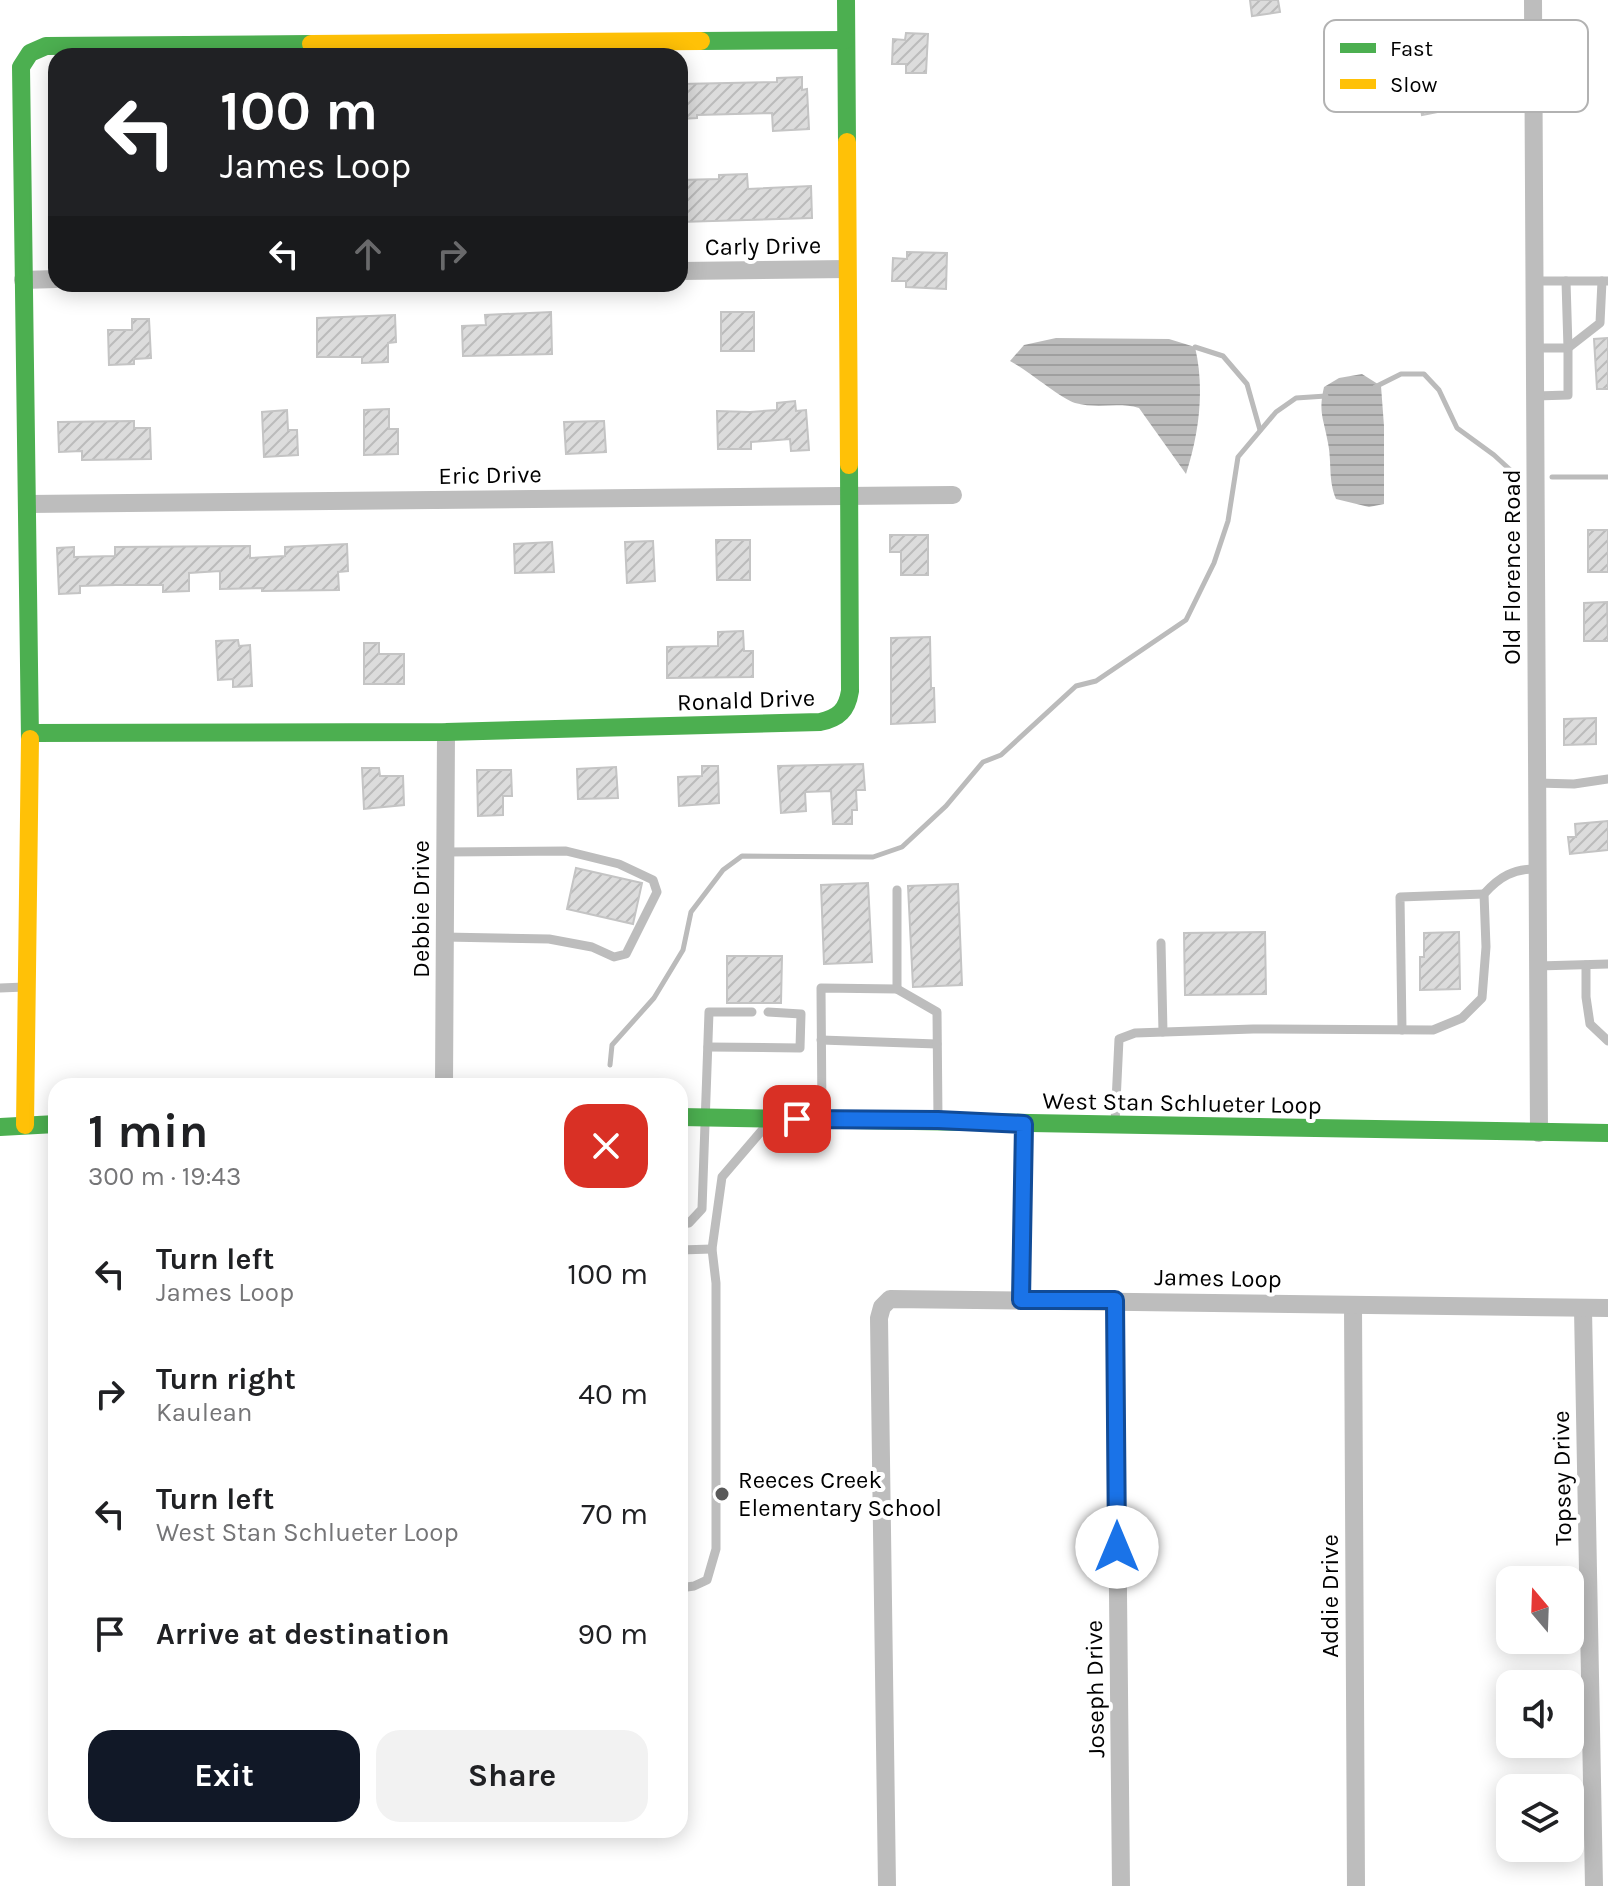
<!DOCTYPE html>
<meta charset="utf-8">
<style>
:root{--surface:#fff;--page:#f2f2f2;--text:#202124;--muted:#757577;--accent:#111827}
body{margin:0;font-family:Karla,sans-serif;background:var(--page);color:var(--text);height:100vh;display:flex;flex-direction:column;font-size:30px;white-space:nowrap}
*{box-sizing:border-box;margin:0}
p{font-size:26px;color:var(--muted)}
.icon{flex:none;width:44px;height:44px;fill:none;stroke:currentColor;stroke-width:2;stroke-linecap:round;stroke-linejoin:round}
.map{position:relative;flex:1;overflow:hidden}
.details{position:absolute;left:48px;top:1078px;width:640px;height:760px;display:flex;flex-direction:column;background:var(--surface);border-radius:24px;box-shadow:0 4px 20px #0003}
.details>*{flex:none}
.banner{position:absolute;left:48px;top:48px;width:640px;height:244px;border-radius:24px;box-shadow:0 4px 20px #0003;background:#202124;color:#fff;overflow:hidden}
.needle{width:52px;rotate:341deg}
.buttons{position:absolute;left:1496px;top:1566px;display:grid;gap:16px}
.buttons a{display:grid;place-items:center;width:88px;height:88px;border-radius:16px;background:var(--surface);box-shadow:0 4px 20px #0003;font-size:40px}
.pin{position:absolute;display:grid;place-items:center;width:68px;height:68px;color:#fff;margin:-34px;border-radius:16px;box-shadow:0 4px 12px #0006}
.me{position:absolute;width:88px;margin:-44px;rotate:0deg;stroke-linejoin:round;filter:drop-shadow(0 0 6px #0008)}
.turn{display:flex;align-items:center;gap:28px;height:168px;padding:0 40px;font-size:36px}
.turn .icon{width:104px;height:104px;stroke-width:2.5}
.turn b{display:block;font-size:56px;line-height:68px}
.lanes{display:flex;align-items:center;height:76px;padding:0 40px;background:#0003;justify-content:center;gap:40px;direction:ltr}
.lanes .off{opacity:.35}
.round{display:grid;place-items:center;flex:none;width:84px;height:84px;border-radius:24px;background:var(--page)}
.summary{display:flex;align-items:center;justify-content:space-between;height:136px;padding:0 40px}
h1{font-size:48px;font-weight:700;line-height:60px}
.action{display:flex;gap:16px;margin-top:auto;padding:16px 40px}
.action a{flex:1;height:92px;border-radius:24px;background:var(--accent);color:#fff;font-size:32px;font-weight:700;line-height:92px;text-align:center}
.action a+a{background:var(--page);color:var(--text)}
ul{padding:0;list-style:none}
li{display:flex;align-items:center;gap:24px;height:120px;padding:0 40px}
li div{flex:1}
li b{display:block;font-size:30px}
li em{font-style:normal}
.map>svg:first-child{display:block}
.water{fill:url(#water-rules)}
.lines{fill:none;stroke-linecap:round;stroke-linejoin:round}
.stream{stroke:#bbb;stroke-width:5}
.building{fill:url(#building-hatch);stroke:#c4c4c4;stroke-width:2}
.lane{stroke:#bdbdbd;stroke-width:9}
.street{stroke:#bdbdbd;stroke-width:18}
.fast{stroke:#4caf50;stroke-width:18}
.slow{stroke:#ffc107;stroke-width:18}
.route-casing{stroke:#114b97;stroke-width:20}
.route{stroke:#1a73e8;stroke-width:14}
.poi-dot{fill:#595959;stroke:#fff;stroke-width:3}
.labels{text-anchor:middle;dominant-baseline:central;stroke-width:8;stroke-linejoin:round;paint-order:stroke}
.street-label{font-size:24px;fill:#000;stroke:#fff}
.poi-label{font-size:24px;fill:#000;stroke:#fff;text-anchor:start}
.key{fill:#fff;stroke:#b2b2b2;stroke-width:2}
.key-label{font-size:22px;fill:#000}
</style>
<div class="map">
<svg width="1608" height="1886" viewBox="0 0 1608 1886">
<defs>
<pattern id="water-rules" width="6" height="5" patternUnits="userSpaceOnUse" patternTransform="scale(2)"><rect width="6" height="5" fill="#bbb"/><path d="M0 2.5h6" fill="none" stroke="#9f9f9f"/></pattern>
<pattern id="building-hatch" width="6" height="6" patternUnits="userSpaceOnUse" patternTransform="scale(2)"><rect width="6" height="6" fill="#dcdcdc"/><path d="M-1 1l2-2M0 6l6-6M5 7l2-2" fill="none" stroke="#bbb"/></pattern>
</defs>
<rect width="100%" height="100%" fill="#fff"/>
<g class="water">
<path d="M1056 338 1169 339 1195 347C1205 389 1199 434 1186 474L1139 408C1119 402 1097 409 1075 403 1060 398 1029 371 1010 361L1024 345Z"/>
<path d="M1362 374 1381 386 1384 426V504L1369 507 1336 499C1328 479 1332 464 1328 443 1324 419 1318 413 1324 387L1339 378Z"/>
</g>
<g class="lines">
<g class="stream">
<polyline points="1195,347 1223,356 1247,384 1260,430"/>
<polyline points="1375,387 1401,374 1424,374 1439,390 1457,428 1494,455 1518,477"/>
<polyline points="1552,477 1608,477"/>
<polyline points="610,1065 612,1045 654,998 683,950 691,912 723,870 742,856 873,857 902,847 946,806 983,762 1001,755 1076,686 1096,681 1186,620 1214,563 1228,521 1238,457 1276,412 1296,398 1326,396"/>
</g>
</g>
<g class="building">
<polygon points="1250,0 1278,0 1280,12 1252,16"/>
<polygon points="906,33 928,34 926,73 906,73 906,64 892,64 893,39 905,40"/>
<polygon points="1462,74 1468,106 1422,115 1416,82"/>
<polygon points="802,77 802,90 807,89 809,129 773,131 772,113 697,115 697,118 680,119 680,84 777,82 777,78"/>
<polygon points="747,174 748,189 811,186 812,218 680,222 680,180 719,179 719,175"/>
<polygon points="907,252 947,253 946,289 906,287 906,281 892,281 893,258 907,259"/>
<polygon points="551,312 552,354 463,356 462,326 486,325 485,315"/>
<rect x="721" y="312" width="33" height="39"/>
<polygon points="395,315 396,342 388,343 388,362 362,363 362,357 317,357 317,318"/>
<polygon points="132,319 149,319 151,358 134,359 134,364 109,365 108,330 132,330"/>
<polygon points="1608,338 1608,389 1597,389 1594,339"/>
<polygon points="795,401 796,411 806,410 809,450 791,451 790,439 751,442 751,449 718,449 717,411 750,412 777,410 777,403"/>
<polygon points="389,409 389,429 398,429 398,454 364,455 364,410"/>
<polygon points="287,410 288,430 297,430 298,455 264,457 262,412"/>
<polygon points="134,421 134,428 150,428 151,459 82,460 82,451 59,452 58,422"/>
<polygon points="604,421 606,452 566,454 564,422"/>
<rect x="1588" y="530" width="20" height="42"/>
<polygon points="890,535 928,535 928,575 901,575 901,552 890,552"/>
<polygon points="716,540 750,540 750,580 717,580"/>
<polygon points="653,541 655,581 627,583 625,542"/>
<polygon points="552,542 554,572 515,573 514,544"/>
<polygon points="347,544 348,571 338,572 339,590 262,591 262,588 220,589 220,571 189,573 189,591 163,592 163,585 116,585 80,586 80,593 59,594 57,548 74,547 74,557 115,556 115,547 250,546 250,558 285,556 285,547"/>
<polygon points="1607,602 1608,641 1584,641 1584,603"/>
<polygon points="743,631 744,651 753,651 753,677 667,678 667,647 718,646 718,632"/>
<polygon points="930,637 931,688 934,688 935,722 891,724 891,638"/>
<polygon points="238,640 239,646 250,645 252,686 233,687 233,679 218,680 216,641"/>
<polygon points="364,643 379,643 379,654 404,654 404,684 364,684"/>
<polygon points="1596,718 1596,744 1564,745 1564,719"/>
<polygon points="863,764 865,790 856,790 857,810 852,810 852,824 833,824 831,791 805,792 806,811 781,813 778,766"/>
<polygon points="702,766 718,766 719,803 679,806 678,777 702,776"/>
<polygon points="616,767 618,798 578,799 577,769"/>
<polygon points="362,768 379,768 380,776 403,776 404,805 364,809"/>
<polygon points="477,770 511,770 512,796 503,796 503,815 478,816"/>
<polygon points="1608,821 1608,850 1570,854 1568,837 1576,837 1575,824"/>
<polygon points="576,868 642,883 633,924 567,909"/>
<polygon points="868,883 872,962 824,964 821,885"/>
<polygon points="958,884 962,985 913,987 908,886"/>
<polygon points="1265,932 1266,994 1185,995 1184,933"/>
<polygon points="1459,932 1460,989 1420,990 1420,957 1424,957 1424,933"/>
<polygon points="727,956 782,956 781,1003 727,1003"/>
</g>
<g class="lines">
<g class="lane">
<polyline points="1536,281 1566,281 1568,348"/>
<polyline points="1566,281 1608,281"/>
<polyline points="1536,348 1568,348 1568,395 1536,396"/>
<polyline points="1568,348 1600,323 1602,281"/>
<polyline points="1537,783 1574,784 1608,779"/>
<polyline points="897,890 897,989"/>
<polyline points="444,937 549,939 592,947 614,957 626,954 657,892 653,880 619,864 566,851 446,852"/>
<polyline points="1161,943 1163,1032"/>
<polyline points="1586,965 1586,997 1590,1024 1608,1041"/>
<polyline points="1538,966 1608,964"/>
<polyline points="0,988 25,987"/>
<polyline points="1402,1030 1400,897 1484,894"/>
<polyline points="821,1040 937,1044"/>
<polyline points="708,1047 800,1048 801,1014 768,1012"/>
<polyline points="822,1116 821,988 897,989 937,1012 938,1119"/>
<path d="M1115 1123 1119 1039 1135 1033 1253 1029 1433 1030 1462 1018 1482 998 1486 947 1484 894C1499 877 1514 868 1538 869"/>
<polyline points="680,1224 689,1223 702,1209 709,1012 752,1012"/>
<polyline points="680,1250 712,1249"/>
<polyline points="680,1588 694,1586 707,1580 716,1549 716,1283 712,1249 722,1177 770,1121"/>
</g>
<g class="street">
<polyline points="1533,0 1539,1133"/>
<polyline points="680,271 847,269"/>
<polyline points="23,280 56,279"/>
<polyline points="27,504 953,495"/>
<polyline points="444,1086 446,732"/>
<polyline points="1021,1300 1024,1124"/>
<polyline points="1115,1300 1121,1886"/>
<polyline points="1353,1305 1356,1886"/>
<polyline points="1583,1309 1594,1886"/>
<polyline points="887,1886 879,1318 882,1307 890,1299 1608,1308"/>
</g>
<g class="fast">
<polyline points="846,0 847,142"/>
<polyline points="701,41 845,40"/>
<path d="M30 733 446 732 820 722C839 718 847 710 850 691L849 465"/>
<polyline points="30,739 21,67 30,53 46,46 311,44"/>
<polyline points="680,1117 1608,1133"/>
<polyline points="0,1127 56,1124"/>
</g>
<g class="slow">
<polyline points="311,44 701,41"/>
<polyline points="847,142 849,465"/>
<polyline points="25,1125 30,739"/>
</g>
</g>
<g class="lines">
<defs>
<polyline id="route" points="797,1119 938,1120 1024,1124 1021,1300 1115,1300 1117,1547"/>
</defs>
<use href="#route" class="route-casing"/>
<use href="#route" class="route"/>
</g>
<circle class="poi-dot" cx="722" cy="1494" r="8"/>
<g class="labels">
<g class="street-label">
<text transform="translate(763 246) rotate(-1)">Carly Drive</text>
<text transform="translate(490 475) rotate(-1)">Eric Drive</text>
<text transform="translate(1512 567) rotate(-90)">Old Florence Road</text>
<text transform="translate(746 700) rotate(-2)">Ronald Drive</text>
<text transform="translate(421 909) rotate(-90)">Debbie Drive</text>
<text transform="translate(1182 1103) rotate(1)">West Stan Schlueter Loop</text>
<text transform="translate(1218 1278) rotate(1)">James Loop</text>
<text transform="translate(1562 1478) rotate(-91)">Topsey Drive</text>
<text transform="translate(1330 1596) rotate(-90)">Addie Drive</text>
<text transform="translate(1095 1689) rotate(-91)">Joseph Drive</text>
</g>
<g class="poi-label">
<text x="738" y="1480">Reeces Creek<tspan x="738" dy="28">Elementary School</tspan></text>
</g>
</g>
<rect x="1324" y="20" width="264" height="92" rx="12" class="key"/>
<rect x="1340" y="43" width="36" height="10" fill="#4caf50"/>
<rect x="1340" y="79" width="36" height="10" fill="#ffc107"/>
<g class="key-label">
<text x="1390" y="56">Fast</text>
<text x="1390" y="92">Slow</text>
</g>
</svg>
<div class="buttons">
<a><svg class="needle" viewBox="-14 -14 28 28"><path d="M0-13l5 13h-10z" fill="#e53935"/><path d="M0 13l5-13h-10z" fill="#757577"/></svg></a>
<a><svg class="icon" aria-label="sound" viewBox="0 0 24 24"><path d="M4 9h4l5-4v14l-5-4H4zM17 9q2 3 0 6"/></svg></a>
<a><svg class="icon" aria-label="layers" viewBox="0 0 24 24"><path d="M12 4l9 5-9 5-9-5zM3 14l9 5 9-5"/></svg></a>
</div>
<div class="pin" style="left:797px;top:1119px;background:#d93025"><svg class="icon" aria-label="arrive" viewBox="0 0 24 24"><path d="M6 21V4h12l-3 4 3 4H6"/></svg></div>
<svg class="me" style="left:1117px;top:1547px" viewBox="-20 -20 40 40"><circle r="19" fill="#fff"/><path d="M0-13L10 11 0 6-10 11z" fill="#1a73e8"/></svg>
<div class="banner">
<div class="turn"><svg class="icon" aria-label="left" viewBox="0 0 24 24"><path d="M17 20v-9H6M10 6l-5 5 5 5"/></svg><div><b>100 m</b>James Loop</div></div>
<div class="lanes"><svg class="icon" aria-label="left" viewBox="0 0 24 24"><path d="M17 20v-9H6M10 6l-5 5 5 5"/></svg><svg class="icon off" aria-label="ahead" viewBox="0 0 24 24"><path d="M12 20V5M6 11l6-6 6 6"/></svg><svg class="icon off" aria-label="right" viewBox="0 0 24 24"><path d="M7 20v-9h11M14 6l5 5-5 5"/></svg></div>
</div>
<section class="details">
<div class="summary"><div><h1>1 min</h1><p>300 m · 19:43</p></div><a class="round" style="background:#d93025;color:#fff"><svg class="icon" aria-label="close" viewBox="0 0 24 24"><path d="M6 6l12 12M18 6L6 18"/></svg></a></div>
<ul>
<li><svg class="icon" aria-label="left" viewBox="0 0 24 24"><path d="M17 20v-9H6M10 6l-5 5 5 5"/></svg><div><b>Turn left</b><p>James Loop</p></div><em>100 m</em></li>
<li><svg class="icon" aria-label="right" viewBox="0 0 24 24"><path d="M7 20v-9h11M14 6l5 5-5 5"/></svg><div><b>Turn right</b><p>Kaulean</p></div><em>40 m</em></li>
<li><svg class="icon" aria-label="left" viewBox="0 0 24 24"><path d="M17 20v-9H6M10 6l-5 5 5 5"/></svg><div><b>Turn left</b><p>West Stan Schlueter Loop</p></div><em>70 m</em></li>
<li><svg class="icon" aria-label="arrive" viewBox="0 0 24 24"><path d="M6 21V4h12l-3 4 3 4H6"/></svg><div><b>Arrive at destination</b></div><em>90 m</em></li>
</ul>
<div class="action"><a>Exit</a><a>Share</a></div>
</section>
</div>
